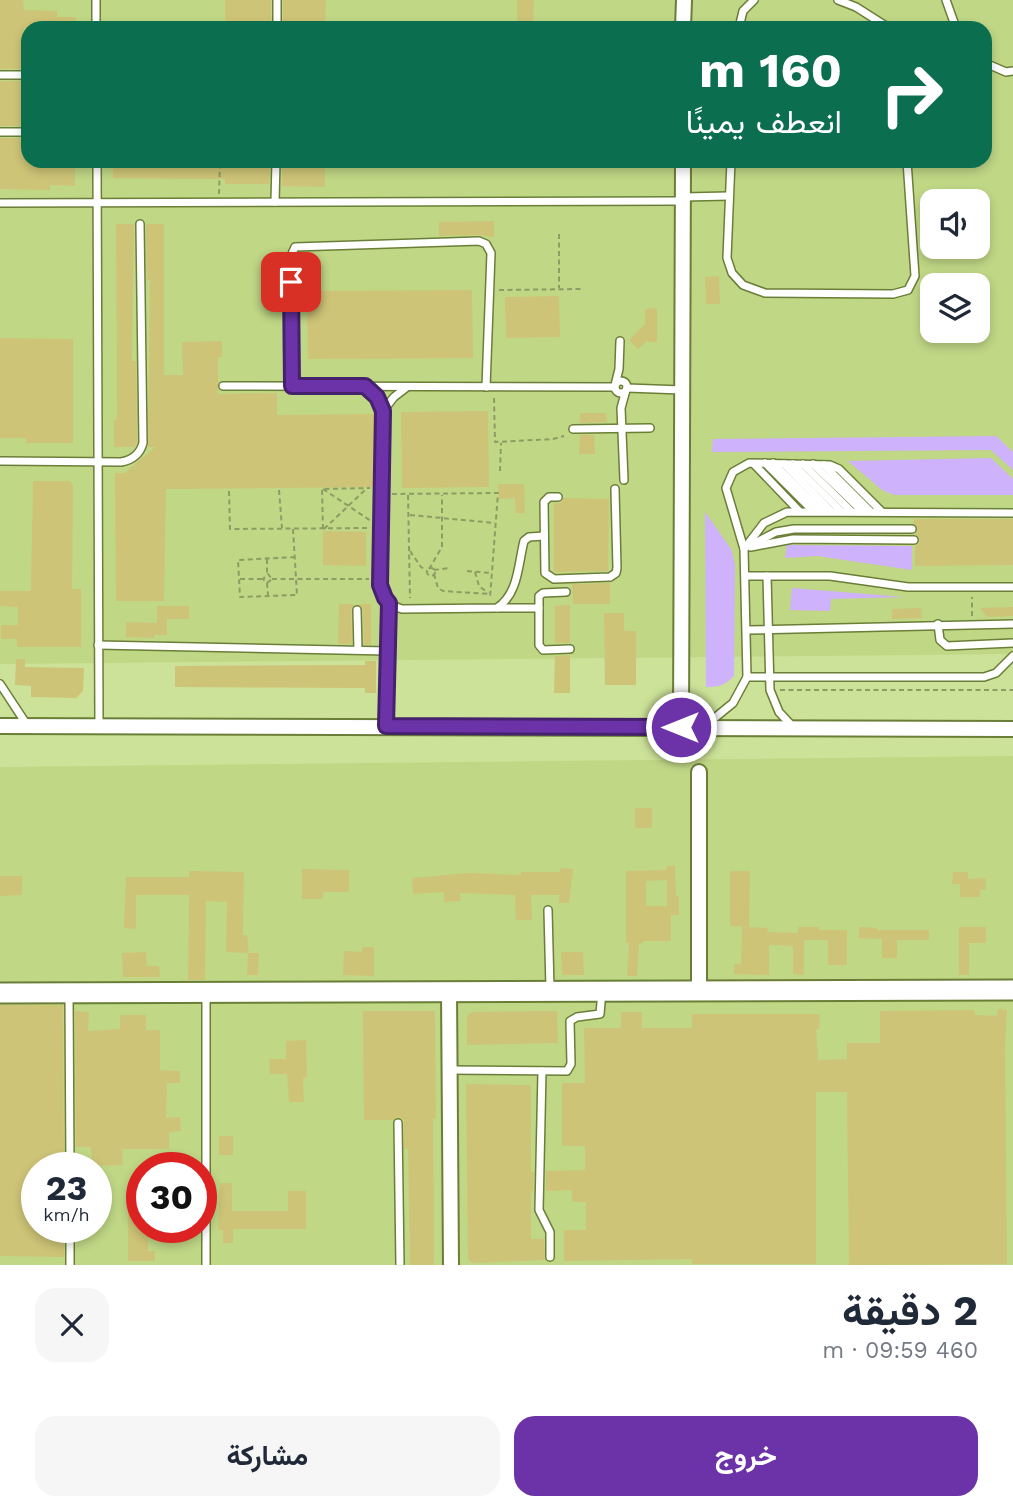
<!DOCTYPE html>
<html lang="ar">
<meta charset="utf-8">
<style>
:root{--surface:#fff;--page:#f6f6f7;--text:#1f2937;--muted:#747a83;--accent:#6c33a9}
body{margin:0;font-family:"Work Sans",Vazirmatn,sans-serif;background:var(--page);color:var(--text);direction:rtl;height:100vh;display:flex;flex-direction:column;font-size:26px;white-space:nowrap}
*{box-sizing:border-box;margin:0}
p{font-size:23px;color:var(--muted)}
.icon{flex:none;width:38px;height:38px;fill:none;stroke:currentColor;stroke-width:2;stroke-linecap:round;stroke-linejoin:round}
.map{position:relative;height:1265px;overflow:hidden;direction:ltr}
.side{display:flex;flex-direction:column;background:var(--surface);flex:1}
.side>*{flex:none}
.hud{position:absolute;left:21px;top:21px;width:971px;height:147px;border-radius:21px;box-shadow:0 4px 10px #0003;direction:rtl;background:#0b6e4f;color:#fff;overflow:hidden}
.controls{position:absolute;left:920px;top:189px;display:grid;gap:14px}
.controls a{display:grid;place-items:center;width:70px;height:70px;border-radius:14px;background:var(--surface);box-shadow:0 4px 10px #0003;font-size:35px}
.speed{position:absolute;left:21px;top:1152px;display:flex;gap:14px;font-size:35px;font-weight:700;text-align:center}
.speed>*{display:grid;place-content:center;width:91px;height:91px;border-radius:50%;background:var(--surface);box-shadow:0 4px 10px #0003;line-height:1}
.speed small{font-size:18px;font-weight:400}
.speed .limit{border:10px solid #d22;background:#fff;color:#111}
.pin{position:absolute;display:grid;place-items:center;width:60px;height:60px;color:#fff;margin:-30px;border-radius:14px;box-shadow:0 4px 10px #0006}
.me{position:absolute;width:77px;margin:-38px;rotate:270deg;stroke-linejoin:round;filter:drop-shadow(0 0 5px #0008)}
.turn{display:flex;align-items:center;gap:24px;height:147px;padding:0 35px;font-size:32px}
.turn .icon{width:91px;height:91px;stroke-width:2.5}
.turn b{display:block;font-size:49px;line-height:60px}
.round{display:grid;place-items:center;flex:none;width:74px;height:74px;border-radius:21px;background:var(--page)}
.head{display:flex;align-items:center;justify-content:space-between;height:119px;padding:0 35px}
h1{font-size:42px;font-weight:700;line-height:52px}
.button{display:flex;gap:14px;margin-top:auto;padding:14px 35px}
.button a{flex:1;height:80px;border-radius:21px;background:var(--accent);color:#fff;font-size:28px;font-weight:700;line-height:80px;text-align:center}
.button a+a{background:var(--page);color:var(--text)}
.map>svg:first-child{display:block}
.built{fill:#c0d786;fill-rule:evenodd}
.green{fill:#cfb2fc}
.building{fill:#cec477;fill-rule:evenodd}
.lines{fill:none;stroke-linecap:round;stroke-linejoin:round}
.service-casing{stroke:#6b7e37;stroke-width:10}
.minor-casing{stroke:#6b7e37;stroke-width:18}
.secondary-casing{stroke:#6b7e37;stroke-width:23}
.path{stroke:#8c9d63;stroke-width:2;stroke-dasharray:5 3.5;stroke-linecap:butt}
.service{stroke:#fff;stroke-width:7}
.minor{stroke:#fff;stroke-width:14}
.secondary{stroke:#fff;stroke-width:19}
.route-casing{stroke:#46216e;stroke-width:18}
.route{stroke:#6c33a9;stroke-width:12}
</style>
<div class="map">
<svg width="1013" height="1265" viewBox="0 0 1013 1265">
<rect width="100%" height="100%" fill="#cce298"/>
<g class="built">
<path d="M0 0H1013V654L0 664ZM28 28H985V161H28ZM933 201H978V247H933ZM933 285H978V331H933Z"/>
<path d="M1013 756V1265H0V767ZM37 1167H96V1227H37ZM142 1167H201V1227H142Z"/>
</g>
<g class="green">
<polygon points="996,436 1013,452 1013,470 991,450 712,452 713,439"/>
<polygon points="991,458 1013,479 1013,495 894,495 882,490 848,461"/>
<path d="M705 512 731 549 735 565 734 676C725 685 719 687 706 687Z"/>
<polygon points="787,545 912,546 912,570 817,556 785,558"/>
<polygon points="792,588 904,597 831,599 830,611 790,610"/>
</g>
<g class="building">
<polygon points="0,0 23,0 24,10 57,11 57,17 76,17 75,28 24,28 24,69 0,69"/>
<rect x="225" y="0" width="46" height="28"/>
<polygon points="283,0 326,0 325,28 283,28"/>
<polygon points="517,0 534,0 533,23 517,23"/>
<rect x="0" y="81" width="28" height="45"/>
<polygon points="0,138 28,138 28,161 75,161 75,186 50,185 50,190 0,189"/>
<polygon points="113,161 270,161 269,184 225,184 225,179 113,178"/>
<polygon points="282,161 325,161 325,187 282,186"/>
<polygon points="494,221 494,237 479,235 439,236 439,222"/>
<polygon points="116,224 134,224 132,361 136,361 137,442 135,447 114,447 114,420 117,420"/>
<polygon points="146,224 164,224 164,375 183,375 182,342 222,341 222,357 218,357 218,394 277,393 277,415 374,414 375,487 166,489 164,601 116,601 115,473 125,473 155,447 148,447 150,280 147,280"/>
<polygon points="719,276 720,304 706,304 705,277"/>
<polygon points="472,290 473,358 308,359 307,291"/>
<polygon points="559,296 560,337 506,338 505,297"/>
<polygon points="657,308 657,342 648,342 648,340 638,349 629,340 645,324 645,309"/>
<polygon points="0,338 73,339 73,443 26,443 26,438 0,438"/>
<polygon points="488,411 489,487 402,488 401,412"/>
<polygon points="580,413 606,413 607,422 580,423"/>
<polygon points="580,435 594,435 595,454 579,454"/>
<polygon points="33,481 70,481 73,485 72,589 81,589 81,647 17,647 17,639 1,639 1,625 18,625 18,607 0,606 0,591 31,591 31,589"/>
<polygon points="498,484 524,484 525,513 516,513 515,498 499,499"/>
<polygon points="564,498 609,499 608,571 554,572 554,503 560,503"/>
<polygon points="914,519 1013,519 1013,565 915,566 915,546 919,544 920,539 915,534 918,528 913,523"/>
<polygon points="323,531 366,532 366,566 323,565"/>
<polygon points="610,583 610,604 573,604 572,584"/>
<polygon points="339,604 354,604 351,610 352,644 338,644"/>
<polygon points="359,604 371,604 371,645 364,644 363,610"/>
<polygon points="570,605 570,643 555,643 555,606"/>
<polygon points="157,606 189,606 189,619 167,619 167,635 154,635 154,638 126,637 126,622 157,623"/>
<polygon points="1013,607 1013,616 987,617 980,608"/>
<polygon points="921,608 922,618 892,619 892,609"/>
<polygon points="604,613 624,613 624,631 636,631 636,685 605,685"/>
<polygon points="570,655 570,693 554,693 555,656"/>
<polygon points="16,659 25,659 25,667 84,668 83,691 76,698 31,697 31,686 15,685"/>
<polygon points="365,661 376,661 376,693 365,693 365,688 175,687 175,666 365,665"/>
<rect x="635" y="808" width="17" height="20"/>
<path d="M667 866H675L676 896H679V915H671V941H643V944L639 943 637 976H627L629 943H626V871L667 870ZM667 880V906H646V881Z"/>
<polygon points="560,868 573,869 569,903 559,903 559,895 531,895 532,920 516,920 515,895 460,893 461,901 444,902 444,892 413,894 412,878 467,873 521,875 521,872 560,872"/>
<polygon points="302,869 349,870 349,892 323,892 323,899 302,899"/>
<polygon points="189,871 244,872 243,935 247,935 249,953 226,952 227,902 206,901 205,980 188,980 189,895 136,895 136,929 124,928 126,877 189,877"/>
<polygon points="730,871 750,871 749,927 730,926"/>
<polygon points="953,872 968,872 968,879 985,878 986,889 980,890 980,897 960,897 960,884 952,884"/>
<polygon points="0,876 22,876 22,895 0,896"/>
<polygon points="742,927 768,928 767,932 798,933 798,927 819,927 819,930 847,930 847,965 828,965 828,940 804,940 804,975 793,974 793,946 769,945 769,975 734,974 734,964 741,964"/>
<polygon points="859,927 877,928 877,930 929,930 929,940 897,940 897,958 882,958 882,939 859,938"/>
<polygon points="959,927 986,927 986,943 969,943 969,975 959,975"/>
<polygon points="362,947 374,947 374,976 343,975 344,951 362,952"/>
<polygon points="146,952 147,966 159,966 160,977 123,977 122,953"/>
<polygon points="561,952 583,952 584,975 562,975"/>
<polygon points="248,953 259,953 258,975 247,975"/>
<polygon points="0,1005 63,1005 64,1167 37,1167 37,1227 64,1227 64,1257 0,1256"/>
<polygon points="998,1009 1007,1010 1005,1047 1007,1264 849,1265 847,1092 816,1092 816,1264 692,1264 692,1259 564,1261 564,1230 586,1230 586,1202 572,1202 572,1190 546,1191 546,1171 585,1170 585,1146 562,1146 562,1083 585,1083 584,1028 621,1028 621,1012 642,1012 642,1028 692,1028 692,1014 820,1014 819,1029 816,1029 818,1060 847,1059 847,1043 880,1043 880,1011 974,1010 975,1015 997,1016"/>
<polygon points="75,1011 89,1012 88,1031 120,1029 120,1015 146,1015 146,1030 160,1030 160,1070 180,1071 180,1083 167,1083 166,1118 180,1117 181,1131 169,1132 169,1149 122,1149 123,1165 92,1166 91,1147 76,1147"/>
<polygon points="363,1011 435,1011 436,1119 433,1119 434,1265 410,1265 408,1149 404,1149 404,1120 399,1117 393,1120 364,1120"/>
<polygon points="557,1011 558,1043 467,1045 467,1016 472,1012"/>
<polygon points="306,1040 307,1077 303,1078 304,1102 289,1102 287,1074 270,1074 269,1059 286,1059 286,1041"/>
<polygon points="466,1084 531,1085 531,1172 534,1172 533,1191 531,1191 531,1239 544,1239 545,1260 472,1263 468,1259"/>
<rect x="219" y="1136" width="14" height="19"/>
<polygon points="220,1183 232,1183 232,1211 288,1211 288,1191 306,1191 306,1229 233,1229 233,1243 223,1243 223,1230 218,1230"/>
<polygon points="128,1210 142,1210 142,1227 148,1227 148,1251 155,1251 155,1261 128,1261"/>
</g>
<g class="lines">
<defs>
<g id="service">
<polyline points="96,0 96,28"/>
<polyline points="838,0 856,7 889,28"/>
<polyline points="946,0 956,28"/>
<polyline points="277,28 277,0"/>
<polyline points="739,28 743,11 754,0"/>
<polyline points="985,63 1006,72 1013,71"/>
<polyline points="0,75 28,75"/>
<polyline points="0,132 28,132"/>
<polyline points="97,161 99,726"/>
<polyline points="731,161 727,258 732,273 743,285 765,293 893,294 908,290 915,276 907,161"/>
<polyline points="683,197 729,196"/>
<polyline points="275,202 276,161"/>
<polyline points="0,203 683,201"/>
<circle cx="621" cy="387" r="6"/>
<polyline points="615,385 619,369 620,341"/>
<polyline points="223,386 615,387"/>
<polyline points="292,386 291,256 295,247 479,241 486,244 491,253 486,387"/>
<path d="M365 386 377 397 383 411 380 585C383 598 389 605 402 609L497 608C519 593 518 564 524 541L529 537 544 536"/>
<polyline points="627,388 682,390"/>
<polyline points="383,411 394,397 407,387"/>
<polyline points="573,429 650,428"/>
<path d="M0 461 121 462C133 460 140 454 143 443L140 224"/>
<polyline points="765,463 813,511"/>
<polyline points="773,463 822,511"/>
<polyline points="754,464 799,511"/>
<polyline points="784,464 831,511"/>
<polyline points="793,464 841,511"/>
<polyline points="803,464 851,511"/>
<polyline points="813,464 862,511"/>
<polyline points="824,465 870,511"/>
<polyline points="624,480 621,408 626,390"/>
<polyline points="558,497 549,497 544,502 545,573 554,579 610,577 616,573 617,568 615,489"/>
<polyline points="751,545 776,532 794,529 912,529"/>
<polyline points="751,547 793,539 914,540"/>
<polyline points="744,549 764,523 787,512 1013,513"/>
<polyline points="746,576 830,576 908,587 1013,587"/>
<polyline points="767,576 770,690 779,712 793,727"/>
<polyline points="566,592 543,593 539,596 539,645 543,650 570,649"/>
<polyline points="498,608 539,608"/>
<polyline points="357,610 358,650"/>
<polyline points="938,624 940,640 947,646 1013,643"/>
<polyline points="748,630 1013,624"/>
<polyline points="98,645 388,651"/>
<polyline points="747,677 984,677 996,673 1013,656"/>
<polyline points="0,684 27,725"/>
<polyline points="706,725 733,703 747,677 744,549 726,488 733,472 749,463 830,465 839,469 881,511"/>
<polyline points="386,727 389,603"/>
<polyline points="548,910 550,989"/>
<polyline points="69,996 70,1167"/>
<polyline points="450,1070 567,1071 571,1064 570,1021 577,1017 600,1014 602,991"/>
<polyline points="542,1071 539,1210 550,1232 550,1257"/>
<polyline points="398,1123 400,1265"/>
<polyline points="70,1227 70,1265"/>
<polyline points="206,1265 206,993"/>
</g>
<g id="minor">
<polyline points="683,28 684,0"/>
<polyline points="0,726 1013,729"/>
<polyline points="681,727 683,161"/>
<polyline points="699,772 699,990"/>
<polyline points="449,991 451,1265"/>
</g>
<polyline id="secondary" points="0,993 1013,990"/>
</defs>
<use href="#service" class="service-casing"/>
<use href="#minor" class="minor-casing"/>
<use href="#secondary" class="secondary-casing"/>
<g class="path">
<polyline points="219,194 220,161"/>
<polyline points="559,234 559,288"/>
<polyline points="499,290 582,289"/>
<polyline points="494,398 495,442 553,439 564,436"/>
<polyline points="500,471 501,443"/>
<polyline points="323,489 371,521"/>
<polyline points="279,490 282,528"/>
<polyline points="229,491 230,529 370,528"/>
<polyline points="392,494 498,493 490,598"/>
<polyline points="408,495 410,598"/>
<polyline points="410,515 495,523"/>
<polyline points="293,529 297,595 240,597 238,560 295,557"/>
<polyline points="323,529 322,489 370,488"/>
<polyline points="324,529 366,489"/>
<polyline points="410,551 421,567 427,571"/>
<polyline points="267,559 267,573"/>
<circle cx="431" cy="572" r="4"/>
<polyline points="429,569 442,547 442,495"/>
<polyline points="434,570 450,568"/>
<polyline points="467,571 491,573"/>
<polyline points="475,572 479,586 488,593"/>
<polyline points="434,574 438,588 443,591 489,594"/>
<polyline points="240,579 262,579"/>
<polyline points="272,579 369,579"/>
<polyline points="267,583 272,579 268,574 263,579 267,583 268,595"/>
<polyline points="972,616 972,597"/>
<polyline points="780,690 1013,690"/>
</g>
<use href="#service" class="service"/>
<use href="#minor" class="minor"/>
<use href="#secondary" class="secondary"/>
</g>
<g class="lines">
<defs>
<polyline id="route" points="291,282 292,386 365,386 377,397 383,411 380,585 385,598 389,603 386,726 681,727"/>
</defs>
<use href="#route" class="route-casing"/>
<use href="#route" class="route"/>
</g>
</svg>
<div class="controls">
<a><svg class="icon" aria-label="sound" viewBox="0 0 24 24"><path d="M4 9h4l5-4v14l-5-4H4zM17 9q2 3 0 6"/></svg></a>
<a><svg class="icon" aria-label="layers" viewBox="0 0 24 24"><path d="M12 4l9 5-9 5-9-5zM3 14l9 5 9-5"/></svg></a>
</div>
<div class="speed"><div>23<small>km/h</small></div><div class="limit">30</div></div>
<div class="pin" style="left:291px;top:282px;background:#d93025"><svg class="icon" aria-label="arrive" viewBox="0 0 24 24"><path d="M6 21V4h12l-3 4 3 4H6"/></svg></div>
<svg class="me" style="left:681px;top:727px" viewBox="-20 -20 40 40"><circle r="17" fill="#6c33a9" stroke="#fff" stroke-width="3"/><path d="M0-11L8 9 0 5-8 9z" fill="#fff"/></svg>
<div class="hud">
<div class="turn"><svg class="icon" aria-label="right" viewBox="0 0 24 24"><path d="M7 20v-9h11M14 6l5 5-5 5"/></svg><div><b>160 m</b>انعطف يمينًا</div></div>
</div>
</div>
<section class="side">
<div class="head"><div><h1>2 دقيقة</h1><p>460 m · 09:59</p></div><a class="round"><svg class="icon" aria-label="close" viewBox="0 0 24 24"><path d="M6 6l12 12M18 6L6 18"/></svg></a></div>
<div class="button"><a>خروج</a><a>مشاركة</a></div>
</section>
